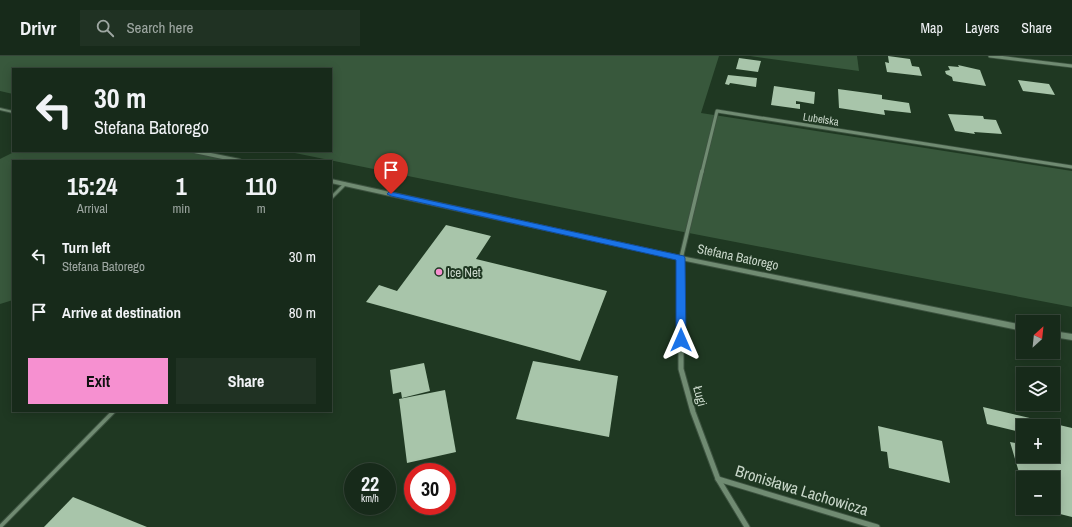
<!DOCTYPE html>
<meta charset="utf-8">
<style>
:root{--surface:#172a1a;--page:#203223;--text:#f1f3f6;--muted:#9ea7a2;--line:#364639;--accent:#f690d0}
body{margin:0;font-family:"Archivo Narrow",sans-serif;background:var(--page);color:var(--text);height:100vh;display:flex;flex-direction:column;font-size:15px;white-space:nowrap}
*{box-sizing:border-box;margin:0}
p{font-size:13px;color:var(--muted)}
.icon{flex:none;width:22px;height:22px;fill:none;stroke:currentColor;stroke-width:2;stroke-linecap:round;stroke-linejoin:round}
.map{position:relative;flex:1;overflow:hidden}
.sheet{position:absolute;left:12px;top:104px;width:320px;height:252px;display:flex;flex-direction:column;background:var(--surface);border-radius:0px;box-shadow:0 2px 10px #0003,0 0 0 1px var(--line)}
.sheet>*{flex:none}
.guide{position:absolute;left:12px;top:12px;width:320px;height:84px;border-radius:0px;box-shadow:0 2px 10px #0003,0 0 0 1px var(--line);background:#172a1a;color:var(--text);overflow:hidden}
.needle{width:26px;rotate:27deg}
.buttons{position:absolute;left:1016px;top:259px;display:grid;gap:8px}
.buttons a{display:grid;place-items:center;width:44px;height:44px;border-radius:0px;background:var(--surface);box-shadow:0 2px 10px #0003,0 0 0 1px var(--line);font-size:20px}
.speed{position:absolute;left:344px;top:407px;display:flex;gap:8px;font-size:20px;font-weight:700;text-align:center}
.speed>*{display:grid;place-content:center;width:52px;height:52px;border-radius:50%;background:var(--surface);box-shadow:0 2px 10px #0003,0 0 0 1px var(--line);line-height:1}
.speed small{font-size:10px;font-weight:400}
.speed .limit{border:6px solid #d22;background:#fff;color:#111}
.pin{position:absolute;display:grid;place-items:center;width:34px;height:34px;color:#fff;margin:-41px -17px;border-radius:50% 50% 50% 0;rotate:-45deg;box-shadow:0 0 4px #0007}
.pin .icon{rotate:45deg}
.me{position:absolute;width:44px;margin:-22px;rotate:0deg;stroke-linejoin:round;filter:drop-shadow(0 0 3px #0008)}
.turn{display:flex;align-items:center;gap:14px;height:84px;padding:0 16px;font-size:18px}
.turn .icon{width:52px;height:52px;stroke-width:2.5}
.turn b{display:block;font-size:28px;line-height:34px}
.eta{display:flex;justify-content:space-evenly;align-items:center;height:68px;text-align:center}
.eta b{font-size:24px;font-weight:800;line-height:28px}
.cta{display:flex;gap:8px;margin-top:auto;padding:8px 16px}
.cta a{flex:1;height:46px;border-radius:0px;background:var(--accent);color:#111;font-size:16px;font-weight:800;line-height:46px;text-align:center}
.cta a+a{background:var(--page);color:var(--text)}
ul{padding:0;list-style:none}
li{display:flex;align-items:center;gap:12px;height:56px;padding:0 16px}
li div{flex:1}
li b{display:block;font-size:15px}
li em{font-style:normal}
header{display:flex;align-items:center;gap:24px;box-sizing:border-box;height:56px;padding:0 20px;background:var(--surface);border-bottom:1px solid var(--line)}
header strong{font-size:19px}
nav{display:flex;gap:22px;margin-inline-start:auto;font-size:14px}
.search{width:280px;height:36px;background:var(--page);display:flex;align-items:center;gap:10px;box-sizing:border-box;padding:0 14px;border-radius:0px;color:var(--muted);font-size:15px}
.map>svg:first-child{display:block}
.green{fill:#38583c}
.building{fill:#a8c5aa;fill-rule:evenodd}
.lines{fill:none;stroke-linecap:round;stroke-linejoin:round}
.service-far1-casing{stroke:#3d5340;stroke-width:5}
.service-casing{stroke:#3d5340;stroke-width:5.5}
.minor-far2-casing{stroke:#3d5340;stroke-width:4.5}
.minor-far1-casing{stroke:#3d5340;stroke-width:5.5}
.minor-casing{stroke:#3d5340;stroke-width:7}
.tertiary-casing{stroke:#3d5340;stroke-width:2}
.service-far1{stroke:#708b72;stroke-width:3}
.service{stroke:#708b72;stroke-width:3.5}
.minor-far2{stroke:#708b72;stroke-width:3}
.minor-far1{stroke:#708b72;stroke-width:3.5}
.minor{stroke:#708b72;stroke-width:5}
.tertiary{fill:#708b72;fill-rule:evenodd}
.route{fill:#1a73e8;stroke:#114b97}
.poi-dot{fill:#f690d0;stroke:#1f3822;stroke-width:1.5}
.labels{text-anchor:middle;dominant-baseline:central;stroke-width:4;stroke-linejoin:round;paint-order:stroke}
.far-street-label{font-size:11px;fill:#c9d7ca;stroke:#1f3822}
.street-label{font-size:13px;fill:#c9d7ca;stroke:#1f3822}
.poi-label{font-size:13px;fill:#c9d7ca;stroke:#1f3822;text-anchor:start}
.near-street-label{font-size:16px;fill:#c9d7ca;stroke:#1f3822}
</style>
<header>
<strong>Drivr</strong>
<div class="search"><svg class="icon" aria-label="search" viewBox="0 0 24 24"><circle cx="10" cy="10" r="6"/><path d="M15 15l6 6"/></svg>Search here</div>
<nav><a>Map</a><a>Layers</a><a>Share</a></nav>
</header>
<div class="map">
<svg width="1072" height="471" viewBox="0 0 1072 471">
<rect width="100%" height="100%" fill="#1f3822"/>
<g class="green">
<polygon points="0,0 719,0 701,57 1072,115 1072,251 663,172 285,95 331,95 331,13 13,13 13,38 0,35"/>
<polygon points="750,0 857,0 859,15"/>
<polygon points="16,95 194,95 240,105 13,105 13,244 0,248 0,103"/>
</g>
<g class="building">
<polygon points="888,0 910,3 912,10 919,11 922,20 887,16 885,6 889,7"/>
<polygon points="739,2 761,5 758,16 736,13"/>
<polygon points="958,9 980,14 986,30 953,25 952,21 946,18 945,15 950,14 948,10 959,11"/>
<polygon points="728,19 757,22 756,31 730,27 729,29 725,28"/>
<polygon points="1018,24 1049,28 1055,39 1023,35"/>
<polygon points="774,30 815,36 814,48 796,45 796,48 800,48 800,53 771,49"/>
<polygon points="838,33 882,39 882,43 909,47 911,57 884,54 885,59 839,52"/>
<polygon points="948,58 983,60 984,63 996,64 1002,78 974,76 975,78 955,75"/>
<polygon points="446,169 491,180 476,203 607,235 580,305 366,246 379,229 397,235"/>
<polygon points="533,305 618,320 609,381 516,363"/>
<polygon points="424,307 430,335 402,342 401,336 393,338 390,314"/>
<polygon points="445,334 456,396 407,407 399,343"/>
<path d="M983 351 1072 372V461L1060 458 1055 443H1053V422H1023V430L1010 386 1020 388 1016 375 987 368ZM1023 370H1053V400H1023Z"/>
<polygon points="878,370 942,385 950,427 889,412 887,396 881,395"/>
<polygon points="73,441 147,471 44,471"/>
</g>
<g class="lines">
<defs>
<polyline id="service-far1" points="331,142 345,128"/>
<polyline id="service" points="0,471 114,355"/>
<g id="minor-far2">
<polyline points="990,0 1072,10"/>
<polyline points="702,116 717,55 1072,111"/>
</g>
<polyline id="minor-far1" points="681,269 681,202 702,115"/>
<g id="minor">
<polyline points="681,268 681,313 693,356 718,423 747,471"/>
<polyline points="718,423 877,471"/>
</g>
<g id="tertiary">
<polygon points="0,52 13,55 13,57 0,54"/>
<polygon points="191,95 201,95 240,103 243,105 232,105 194,97"/>
<polygon points="331,123 681,200 1023,269 1023,275 681,204 331,127"/>
<polygon points="1053,275 1072,278 1072,284 1053,281"/>
</g>
</defs>
<use href="#service-far1" class="service-far1-casing"/>
<use href="#service" class="service-casing"/>
<use href="#minor-far2" class="minor-far2-casing"/>
<use href="#minor-far1" class="minor-far1-casing"/>
<use href="#minor" class="minor-casing"/>
<use href="#tertiary" class="tertiary-casing"/>
<use href="#service-far1" class="service-far1"/>
<use href="#service" class="service"/>
<use href="#minor-far2" class="minor-far2"/>
<use href="#minor-far1" class="minor-far1"/>
<use href="#minor" class="minor"/>
<use href="#tertiary" class="tertiary"/>
</g>
<polygon class="route" points="389,136 391,136 684,200 685,202 686,284 684,287 678,287 676,284 676,204 391,140 387,138"/>
<circle class="poi-dot" cx="439" cy="216" r="4"/>
<g class="labels">
<g class="far-street-label">
<text transform="translate(821 63) rotate(9)">Lubelska</text>
</g>
<g class="street-label">
<text transform="translate(738 201) rotate(12)">Stefana Batorego</text>
<text transform="translate(700 340) rotate(75)">Ługi</text>
</g>
<g class="poi-label">
<text x="447" y="216">Ice Net</text>
</g>
<g class="near-street-label">
<text transform="translate(802 434) rotate(17)">Bronisława Lachowicza</text>
</g>
</g>
</svg>
<div class="buttons">
<a><svg class="needle" viewBox="-14 -14 28 28"><path d="M0-13l5 13h-10z" fill="#e53935"/><path d="M0 13l5-13h-10z" fill="#9ea7a2"/></svg></a>
<a><svg class="icon" aria-label="layers" viewBox="0 0 24 24"><path d="M12 4l9 5-9 5-9-5zM3 14l9 5 9-5"/></svg></a>
<a>+</a>
<a>−</a>
</div>
<div class="speed"><div>22<small>km/h</small></div><div class="limit">30</div></div>
<div class="pin" style="left:391px;top:138px;background:#d93025"><svg class="icon" aria-label="arrive" viewBox="0 0 24 24"><path d="M6 21V4h12l-3 4 3 4H6"/></svg></div>
<svg class="me" style="left:681px;top:284px" viewBox="-20 -20 40 40"><path d="M0-17L14 15 0 8-14 15z" fill="#1a73e8" stroke="#fff" stroke-width="4"/></svg>
<div class="guide">
<div class="turn"><svg class="icon" aria-label="left" viewBox="0 0 24 24"><path d="M17 20v-9H6M10 6l-5 5 5 5"/></svg><div><b>30 m</b>Stefana Batorego</div></div>
</div>
<section class="sheet">
<div class="eta">
<div><b>15:24</b><p>Arrival</p></div>
<div><b>1</b><p>min</p></div>
<div><b>110</b><p>m</p></div>
</div>
<ul>
<li><svg class="icon" aria-label="left" viewBox="0 0 24 24"><path d="M17 20v-9H6M10 6l-5 5 5 5"/></svg><div><b>Turn left</b><p>Stefana Batorego</p></div><em>30 m</em></li>
<li><svg class="icon" aria-label="arrive" viewBox="0 0 24 24"><path d="M6 21V4h12l-3 4 3 4H6"/></svg><div><b>Arrive at destination</b></div><em>80 m</em></li>
</ul>
<div class="cta"><a>Exit</a><a>Share</a></div>
</section>
</div>
